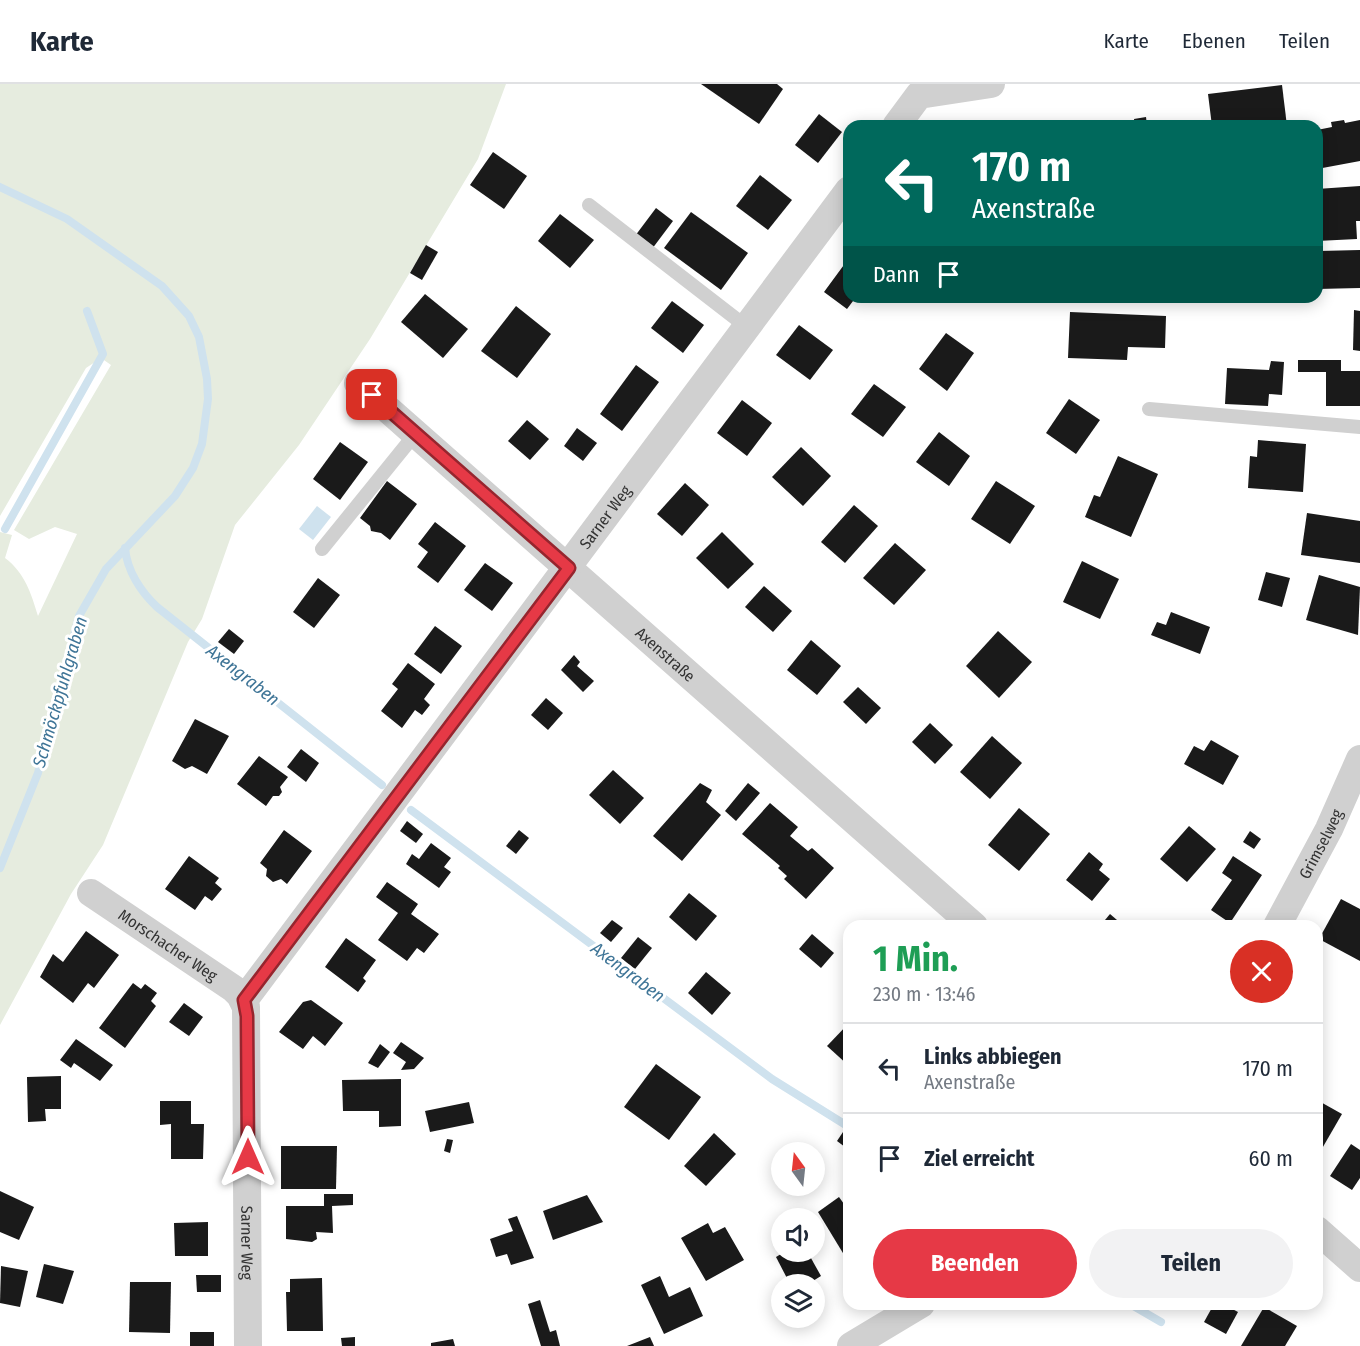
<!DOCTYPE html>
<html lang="de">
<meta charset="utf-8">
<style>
:root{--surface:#fff;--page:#f2f2f3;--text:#1f2937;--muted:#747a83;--line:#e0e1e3;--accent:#e63946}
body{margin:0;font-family:"Fira Sans Condensed",sans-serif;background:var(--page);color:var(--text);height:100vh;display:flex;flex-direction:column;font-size:22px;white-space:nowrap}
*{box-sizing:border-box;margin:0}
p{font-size:20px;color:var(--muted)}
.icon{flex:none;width:33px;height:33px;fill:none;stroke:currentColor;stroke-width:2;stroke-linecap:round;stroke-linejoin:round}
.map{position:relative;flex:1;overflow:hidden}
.details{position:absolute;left:843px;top:836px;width:480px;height:390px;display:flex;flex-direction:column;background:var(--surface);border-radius:18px;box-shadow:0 3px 15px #0003}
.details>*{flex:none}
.banner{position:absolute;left:843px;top:36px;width:480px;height:183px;border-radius:18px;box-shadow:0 3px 15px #0003;background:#00695c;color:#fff;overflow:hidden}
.needle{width:39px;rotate:345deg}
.buttons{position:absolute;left:771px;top:1058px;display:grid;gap:12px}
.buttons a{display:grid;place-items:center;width:54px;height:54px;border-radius:50%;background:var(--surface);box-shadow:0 3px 15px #0003;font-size:30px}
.pin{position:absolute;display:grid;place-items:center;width:51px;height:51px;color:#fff;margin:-26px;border-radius:12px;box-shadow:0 3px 9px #0006}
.me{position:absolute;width:66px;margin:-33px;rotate:0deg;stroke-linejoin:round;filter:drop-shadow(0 0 4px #0008)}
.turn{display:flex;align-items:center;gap:21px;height:126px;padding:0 30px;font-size:27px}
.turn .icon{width:78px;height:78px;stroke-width:2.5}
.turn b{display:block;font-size:42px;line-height:51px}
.then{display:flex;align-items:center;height:57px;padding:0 30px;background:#0003;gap:12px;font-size:22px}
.round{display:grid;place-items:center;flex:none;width:63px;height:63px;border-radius:32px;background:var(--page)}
.overview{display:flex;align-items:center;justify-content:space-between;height:102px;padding:0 30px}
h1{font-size:36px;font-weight:700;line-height:45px;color:#1e9e55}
.action{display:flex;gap:12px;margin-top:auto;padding:12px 30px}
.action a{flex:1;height:69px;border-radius:36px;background:var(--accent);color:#fff;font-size:24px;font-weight:700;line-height:69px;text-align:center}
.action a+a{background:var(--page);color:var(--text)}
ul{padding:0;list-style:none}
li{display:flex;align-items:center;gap:18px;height:90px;padding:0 30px;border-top:2px solid var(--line)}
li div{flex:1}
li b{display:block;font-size:22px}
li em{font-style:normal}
header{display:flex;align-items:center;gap:36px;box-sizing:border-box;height:84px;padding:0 30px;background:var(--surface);border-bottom:2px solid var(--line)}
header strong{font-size:28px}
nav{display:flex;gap:33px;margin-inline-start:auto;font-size:21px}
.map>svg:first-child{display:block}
.green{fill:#e6ecdf}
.water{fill:#cfe2ee}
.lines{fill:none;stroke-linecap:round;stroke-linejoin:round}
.stream{stroke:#cfe2ee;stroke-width:8}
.building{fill:#1a1a1a}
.lane{stroke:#d0d0d0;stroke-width:14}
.street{stroke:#d0d0d0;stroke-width:28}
.route-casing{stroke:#96252e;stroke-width:15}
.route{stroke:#e63946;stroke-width:10}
.labels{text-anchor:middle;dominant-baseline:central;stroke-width:6;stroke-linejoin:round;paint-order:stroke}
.street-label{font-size:16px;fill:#333;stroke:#fff}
.water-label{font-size:18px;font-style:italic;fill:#3f7597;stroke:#fff}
</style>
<header>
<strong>Karte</strong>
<nav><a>Karte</a><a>Ebenen</a><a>Teilen</a></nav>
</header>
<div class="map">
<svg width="1360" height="1262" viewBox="0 0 1360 1262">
<rect width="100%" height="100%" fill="#fff"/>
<path class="green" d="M0 0H506L478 75 370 255 299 361 235 441 202 535 188 558 103 761 71 810 0 941V448L12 451 5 474C25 489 31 509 38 532L77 450 55 443 29 455 14 446 111 281 101 274 86 284 0 432Z"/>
<polygon class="water" points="317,422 331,433 313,456 299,445"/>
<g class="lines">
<g class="stream">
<polyline points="0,103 67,135 162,202 189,232 199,253 207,295 208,315 202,360 193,384 175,412 106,485 79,532 38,689 0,784"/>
<polyline points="5,445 103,270 87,227"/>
<path d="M125 464C127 487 141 508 157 523L382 701"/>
<polyline points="411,726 772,995 849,1043"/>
<polyline points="1130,1220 1161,1238"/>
</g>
</g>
<g class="building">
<polygon points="701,0 777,0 783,5 759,40"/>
<polygon points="1282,1 1287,42 1212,42 1208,10"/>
<polygon points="819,30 842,48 818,79 795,61"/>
<polygon points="1146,33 1147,42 1135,42 1134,35"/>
<polygon points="1344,36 1345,39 1360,36 1360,77 1317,85 1317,46 1332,43 1331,38"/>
<polygon points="493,68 527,92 504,125 470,101"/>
<polygon points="760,91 792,116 768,146 736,122"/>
<polygon points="1360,102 1360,137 1356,137 1357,155 1317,157 1317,105"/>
<polygon points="656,124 673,137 652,165 635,152"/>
<polygon points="691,128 748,169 721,206 664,164"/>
<polygon points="560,130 594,156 570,184 538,157"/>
<polygon points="426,161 438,168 422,196 410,189"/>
<polygon points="1360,166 1360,204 1317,205 1319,167"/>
<polygon points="849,174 849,213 856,213 847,225 824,208"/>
<polygon points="425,210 468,245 443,274 401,238"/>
<polygon points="672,217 704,241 683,269 651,244"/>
<polygon points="516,222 551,250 517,294 481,267"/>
<polygon points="1354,226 1360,227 1360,267 1353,266"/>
<polygon points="1070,228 1166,232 1165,264 1128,263 1127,276 1068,274"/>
<polygon points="799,241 833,266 810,296 776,271"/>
<polygon points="946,249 974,269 947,307 919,285"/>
<polygon points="1298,276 1341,276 1341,287 1360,287 1360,322 1326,322 1326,288 1298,288"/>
<polygon points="1271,277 1284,278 1282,311 1269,310 1268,322 1225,320 1227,284 1269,286"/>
<polygon points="636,281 659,298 622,347 600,330"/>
<polygon points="874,300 906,323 883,353 851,330"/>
<polygon points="1069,315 1100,336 1076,370 1046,349"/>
<polygon points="742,316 772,339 747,372 717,349"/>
<polygon points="527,336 549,355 530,376 508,357"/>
<polygon points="577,344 597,359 583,377 564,362"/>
<polygon points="939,348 970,372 949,402 916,378"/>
<polygon points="1258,356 1306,360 1303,408 1248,404 1250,372 1257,373"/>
<polygon points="340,358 368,378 340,416 313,395"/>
<polygon points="801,363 831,392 803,422 772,393"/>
<polygon points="1118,372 1158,390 1131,453 1085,433 1094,411 1100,413"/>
<polygon points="387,397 417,420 390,456 381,449 371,447 370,442 360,434"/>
<polygon points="996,397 1035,422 1010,460 971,435"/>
<polygon points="685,399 709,421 682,452 657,430"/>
<polygon points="854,421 878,442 845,479 821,458"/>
<polygon points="1307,429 1360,437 1360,479 1301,471"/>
<polygon points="435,438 466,462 438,499 417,483 428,468 418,460"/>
<polygon points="722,448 754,480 728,505 696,474"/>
<polygon points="895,459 926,486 894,521 863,494"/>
<polygon points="1082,477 1119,495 1100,535 1063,518"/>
<polygon points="485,479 513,499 492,527 464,506"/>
<polygon points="1266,488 1290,494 1282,523 1258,516"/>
<polygon points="1319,491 1360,503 1358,551 1306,536"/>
<polygon points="318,494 340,511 314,544 293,528"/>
<polygon points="764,502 792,527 773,548 745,523"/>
<polygon points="1171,528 1210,543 1200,570 1151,551 1157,538 1166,541"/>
<polygon points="435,542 462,562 441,590 414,570"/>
<polygon points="229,545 244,557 234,570 218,558"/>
<polygon points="998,547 1032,578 999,614 966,582"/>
<polygon points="811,556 841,582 817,611 787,586"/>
<polygon points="574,571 580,578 577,582 594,597 583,608 561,586"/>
<polygon points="408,579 435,600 424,615 430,621 422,631 415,626 402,644 381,627 398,605 392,600"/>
<polygon points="858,603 881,624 866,640 843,618"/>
<polygon points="546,614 563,629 548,646 531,631"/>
<polygon points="195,635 229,652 207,690 192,682 185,685 172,677"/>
<polygon points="930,639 953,661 935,680 912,658"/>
<polygon points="992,652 1022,679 990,715 960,688"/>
<polygon points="1211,656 1239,672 1223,701 1184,680 1194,662 1204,667"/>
<polygon points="301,665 319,679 306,698 287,683"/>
<polygon points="259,672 288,693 280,703 282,708 279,712 273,712 266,722 237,700"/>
<polygon points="613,686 644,714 620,740 589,711"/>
<polygon points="700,699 712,706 706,718 721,731 682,777 653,752"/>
<polygon points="748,699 760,709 736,737 725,727"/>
<polygon points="770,719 798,743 790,752 808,767 812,764 834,784 806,815 784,795 787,792 778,784 780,782 742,750"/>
<polygon points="1019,724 1050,750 1019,787 988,761"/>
<polygon points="407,737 423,750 416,759 400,747"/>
<polygon points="1189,742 1216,765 1187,798 1160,775"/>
<polygon points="284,746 312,767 287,800 281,795 273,798 266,792 267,785 260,779"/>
<polygon points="519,746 529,754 516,770 506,762"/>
<polygon points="1250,747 1261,755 1254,765 1243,758"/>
<polygon points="431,759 451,774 444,783 451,788 439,804 406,780 412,770 419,775"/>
<polygon points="1089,768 1103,780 1099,786 1110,795 1092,817 1066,796"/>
<polygon points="189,772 219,794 215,799 222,805 212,817 205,812 195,826 165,805"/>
<polygon points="1233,772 1262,791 1230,839 1211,826 1232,796 1222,789"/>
<polygon points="387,798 418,820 411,830 439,850 424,869 417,864 407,877 378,856 398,829 376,813"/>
<polygon points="689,809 717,832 696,857 669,833"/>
<polygon points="1341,815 1360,825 1360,877 1319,855"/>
<polygon points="1110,830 1124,842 1100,842"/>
<polygon points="612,836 623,844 611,858 600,849"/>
<polygon points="86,847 119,871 94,904 88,899 73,919 40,893 53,870 63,878"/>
<polygon points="812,850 834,869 821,884 799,865"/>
<polygon points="638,853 652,864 635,885 621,874"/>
<polygon points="346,854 376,876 363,894 366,897 358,908 325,883"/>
<polygon points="706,888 731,909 712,931 688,909"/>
<polygon points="133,899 141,905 145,900 157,909 151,917 156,922 125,964 99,944"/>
<polygon points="311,916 343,939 325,962 313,952 303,965 279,948 303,918"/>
<polygon points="184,919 203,933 189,952 169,938"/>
<polygon points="849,939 849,982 827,962"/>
<polygon points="76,955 113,981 100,997 74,979 71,984 60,976"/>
<polygon points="401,958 424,974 414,985 401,986 406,978 393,969"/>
<polygon points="380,960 390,968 378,984 368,979"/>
<polygon points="656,980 701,1013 669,1056 624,1023"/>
<polygon points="61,992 61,1025 45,1025 46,1037 28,1038 27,993"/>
<polygon points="401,995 401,1042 379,1043 379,1027 343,1027 342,996"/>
<polygon points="1317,1016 1342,1030 1320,1068 1317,1066"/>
<polygon points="160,1017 191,1017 191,1040 204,1040 203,1075 171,1075 171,1040 160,1041"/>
<polygon points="469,1018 474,1039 430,1048 425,1027"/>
<polygon points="843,1048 849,1051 849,1066 837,1057"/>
<polygon points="714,1049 736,1070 706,1102 684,1082"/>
<polygon points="447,1055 453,1056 450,1069 444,1067"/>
<polygon points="1351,1060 1360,1066 1360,1094 1352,1106 1330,1092"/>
<polygon points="281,1062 337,1062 336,1105 281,1105"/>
<polygon points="0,1107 34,1123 19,1156 0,1148"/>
<polygon points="324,1110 353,1110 353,1121 332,1122 333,1149 316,1148 317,1155 312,1158 286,1155 286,1122 324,1122"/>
<polygon points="587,1111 603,1138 553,1156 543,1127"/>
<polygon points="839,1113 849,1127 849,1179 818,1128"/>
<polygon points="517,1132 534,1174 511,1181 507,1170 496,1173 490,1155 513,1147 508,1135"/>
<polygon points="208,1138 208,1172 175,1172 174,1139"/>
<polygon points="708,1139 713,1149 725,1143 744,1176 706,1197 681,1154"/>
<polygon points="786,1167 807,1167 821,1192 808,1200 790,1200 776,1173"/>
<polygon points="44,1180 74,1187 63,1220 36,1213"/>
<polygon points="1,1182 28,1187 20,1223 0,1219"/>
<polygon points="196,1191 221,1191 221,1208 197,1208"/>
<polygon points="660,1192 669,1213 690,1203 703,1232 664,1250 641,1201"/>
<polygon points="322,1194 323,1247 287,1247 286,1208 290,1208 290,1195"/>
<polygon points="130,1198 171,1198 170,1249 129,1248"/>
<polygon points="540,1216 550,1248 556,1246 560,1262 541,1262 528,1220"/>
<polygon points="1214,1220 1223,1220 1238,1228 1226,1250 1204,1238"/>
<polygon points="1264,1223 1297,1242 1285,1262 1241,1262"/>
<rect x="190" y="1248" width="24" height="14"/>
<polygon points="355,1253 355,1262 342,1262 341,1254"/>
<polygon points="650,1253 654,1262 627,1262"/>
<polygon points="453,1255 455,1262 431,1262 431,1259"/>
</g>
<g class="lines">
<g class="lane">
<polyline points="589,121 748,244"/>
<polyline points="1149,325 1360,343"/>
<polyline points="322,465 416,349"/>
</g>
<g class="street">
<polyline points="896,42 919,11 991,0"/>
<path id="s1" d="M358 299 974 842"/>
<path id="s2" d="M91 809 234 905 240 911 246 923 248 1262"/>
<path id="s3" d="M1277 842 1329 745 1360 675"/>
<path id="s4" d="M244 916 849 106"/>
<polyline points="1317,1146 1360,1184"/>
<polyline points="851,1262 921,1220"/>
</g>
</g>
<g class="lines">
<defs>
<polyline id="route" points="248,1073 247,932 244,916 569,484 372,311"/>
</defs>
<use href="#route" class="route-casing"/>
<use href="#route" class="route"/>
</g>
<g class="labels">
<g class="street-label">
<text stroke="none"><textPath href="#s4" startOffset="603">Sarner Weg</textPath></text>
<text stroke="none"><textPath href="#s1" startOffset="410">Axenstraße</textPath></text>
<text stroke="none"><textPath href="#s3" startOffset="93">Grimselweg</textPath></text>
<text stroke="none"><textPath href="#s2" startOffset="93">Morschacher Weg</textPath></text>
<text stroke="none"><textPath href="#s2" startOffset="430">Sarner Weg</textPath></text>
</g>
<g class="water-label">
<text transform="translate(243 591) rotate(38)">Axengraben</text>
<text transform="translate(60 608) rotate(-74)">Schmöckpfuhlgraben</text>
<text transform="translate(628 888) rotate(37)">Axengraben</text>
</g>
</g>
</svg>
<div class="buttons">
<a><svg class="needle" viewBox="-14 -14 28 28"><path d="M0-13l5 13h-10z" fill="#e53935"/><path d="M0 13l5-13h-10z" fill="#747a83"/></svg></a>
<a><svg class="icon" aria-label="sound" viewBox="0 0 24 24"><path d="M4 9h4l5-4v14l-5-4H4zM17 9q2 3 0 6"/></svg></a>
<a><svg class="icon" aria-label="layers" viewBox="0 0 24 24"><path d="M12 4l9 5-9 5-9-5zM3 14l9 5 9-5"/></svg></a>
</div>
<div class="pin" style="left:372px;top:311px;background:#d93025"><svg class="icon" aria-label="arrive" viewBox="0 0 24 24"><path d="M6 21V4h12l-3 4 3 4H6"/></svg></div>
<svg class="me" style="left:248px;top:1073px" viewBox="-20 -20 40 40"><path d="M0-17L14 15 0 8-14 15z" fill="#e63946" stroke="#fff" stroke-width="4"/></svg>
<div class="banner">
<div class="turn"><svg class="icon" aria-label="left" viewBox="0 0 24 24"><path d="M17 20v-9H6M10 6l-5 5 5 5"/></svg><div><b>170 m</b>Axenstraße</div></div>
<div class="then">Dann<svg class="icon" aria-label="arrive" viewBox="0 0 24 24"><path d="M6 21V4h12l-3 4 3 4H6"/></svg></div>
</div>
<section class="details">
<div class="overview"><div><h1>1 Min.</h1><p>230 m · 13:46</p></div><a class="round" style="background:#d93025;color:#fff"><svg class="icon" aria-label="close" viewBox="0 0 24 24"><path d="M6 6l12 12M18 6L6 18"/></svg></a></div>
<ul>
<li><svg class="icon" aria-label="left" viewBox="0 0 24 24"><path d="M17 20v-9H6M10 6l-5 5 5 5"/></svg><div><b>Links abbiegen</b><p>Axenstraße</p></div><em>170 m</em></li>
<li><svg class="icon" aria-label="arrive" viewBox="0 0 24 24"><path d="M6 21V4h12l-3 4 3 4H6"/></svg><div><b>Ziel erreicht</b></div><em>60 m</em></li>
</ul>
<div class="action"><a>Beenden</a><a>Teilen</a></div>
</section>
</div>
